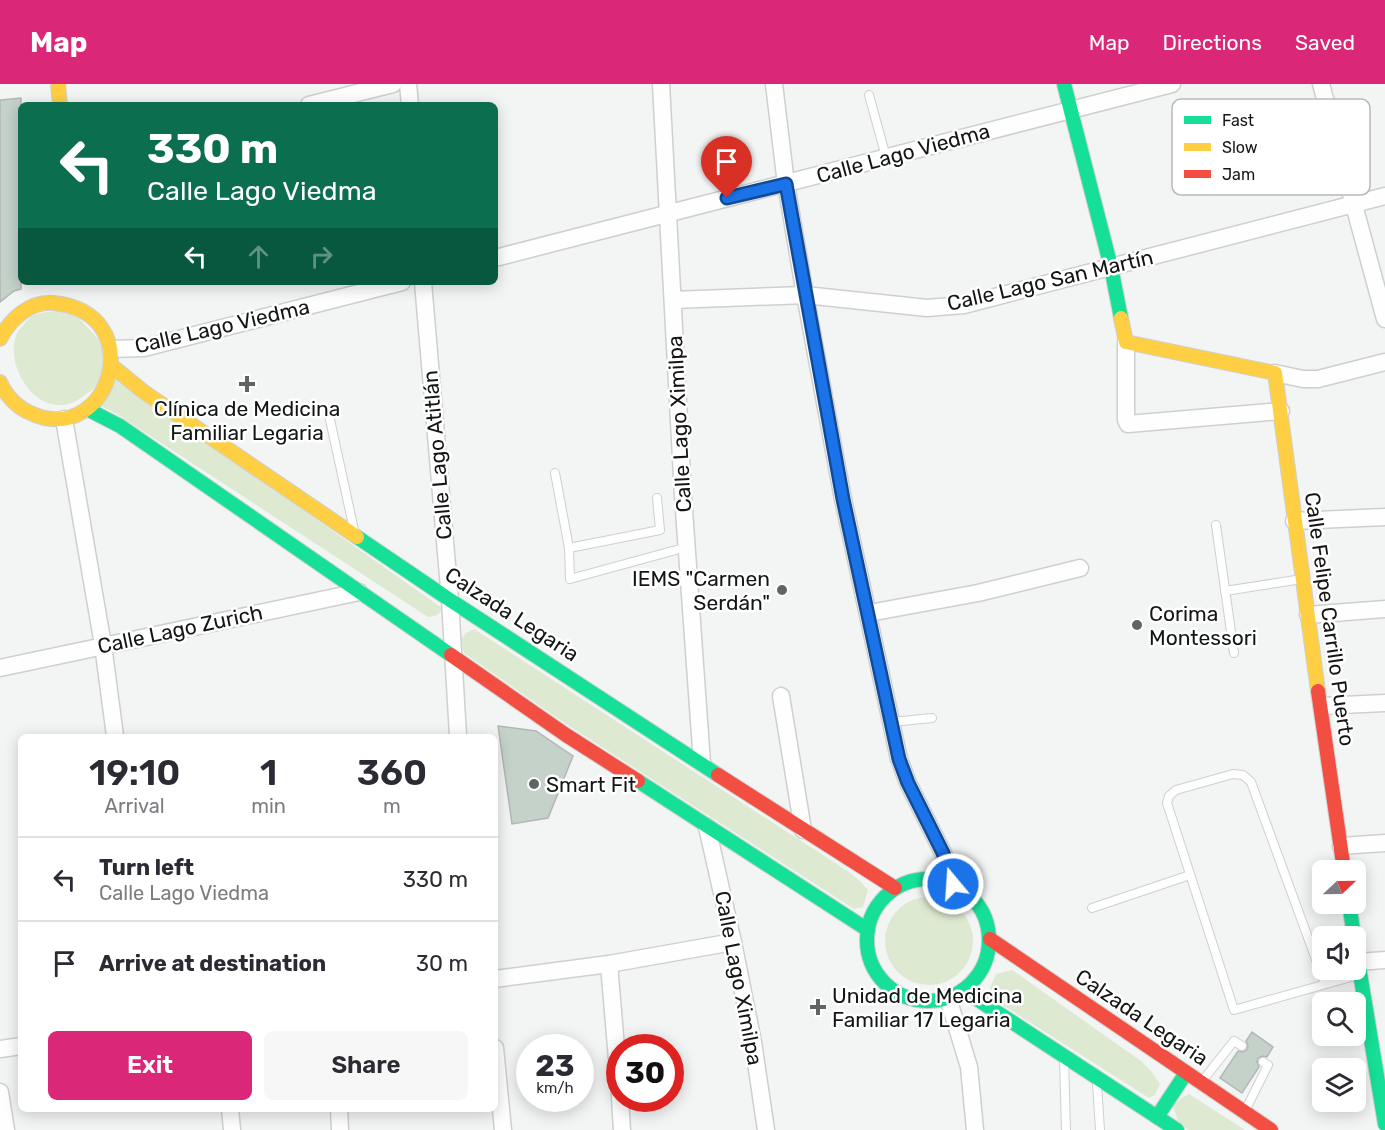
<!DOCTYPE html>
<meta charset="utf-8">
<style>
:root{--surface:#fff;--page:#f7f7f7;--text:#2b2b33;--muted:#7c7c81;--line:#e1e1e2;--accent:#db2777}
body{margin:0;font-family:Rubik,sans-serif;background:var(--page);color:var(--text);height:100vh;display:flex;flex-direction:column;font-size:22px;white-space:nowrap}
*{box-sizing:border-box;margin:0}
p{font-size:20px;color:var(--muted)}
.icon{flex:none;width:33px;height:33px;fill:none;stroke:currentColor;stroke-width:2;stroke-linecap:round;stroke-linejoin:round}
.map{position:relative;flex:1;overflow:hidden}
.sheet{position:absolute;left:18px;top:650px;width:480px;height:378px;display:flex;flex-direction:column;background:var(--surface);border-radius:9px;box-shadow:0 3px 15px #0003}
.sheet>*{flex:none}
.guide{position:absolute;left:18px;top:18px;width:480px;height:183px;border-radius:9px;box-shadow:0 3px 15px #0003;background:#0b6e4f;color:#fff;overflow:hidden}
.needle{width:39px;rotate:68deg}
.buttons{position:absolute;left:1312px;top:776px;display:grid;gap:12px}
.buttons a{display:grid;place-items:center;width:54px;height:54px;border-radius:9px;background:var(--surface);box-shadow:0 3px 15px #0003;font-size:30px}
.speed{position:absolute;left:516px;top:950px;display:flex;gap:12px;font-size:30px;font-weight:700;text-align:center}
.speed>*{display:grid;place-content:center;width:78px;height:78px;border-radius:50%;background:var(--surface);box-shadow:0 3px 15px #0003;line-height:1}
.speed small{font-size:15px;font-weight:400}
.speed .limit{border:9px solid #d22;background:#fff;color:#111}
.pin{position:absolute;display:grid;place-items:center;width:51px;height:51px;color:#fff;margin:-62px -26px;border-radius:50% 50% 50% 0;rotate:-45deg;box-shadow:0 0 6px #0007}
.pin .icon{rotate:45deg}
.me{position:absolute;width:66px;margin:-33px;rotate:342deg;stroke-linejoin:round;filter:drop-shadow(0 0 4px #0008)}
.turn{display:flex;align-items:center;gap:21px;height:126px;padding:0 30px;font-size:27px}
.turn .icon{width:78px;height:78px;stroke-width:2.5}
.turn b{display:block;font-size:42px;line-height:51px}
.lanes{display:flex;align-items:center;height:57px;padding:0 30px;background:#0003;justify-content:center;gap:30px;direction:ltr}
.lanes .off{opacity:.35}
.eta{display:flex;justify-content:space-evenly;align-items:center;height:102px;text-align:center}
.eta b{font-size:36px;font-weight:600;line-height:42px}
.button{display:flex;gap:12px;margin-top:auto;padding:12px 30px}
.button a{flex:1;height:69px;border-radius:9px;background:var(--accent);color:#fff;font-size:24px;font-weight:600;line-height:69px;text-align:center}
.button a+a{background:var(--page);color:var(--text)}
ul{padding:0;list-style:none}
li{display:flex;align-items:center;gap:18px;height:84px;padding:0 30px;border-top:2px solid var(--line)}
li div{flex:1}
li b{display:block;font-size:22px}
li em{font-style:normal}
header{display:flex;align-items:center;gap:36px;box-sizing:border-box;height:84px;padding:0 30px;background:var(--accent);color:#fff}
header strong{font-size:28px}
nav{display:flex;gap:33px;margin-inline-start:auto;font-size:21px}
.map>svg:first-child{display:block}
.green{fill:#dee9d1}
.building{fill:#c4d2ca;stroke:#b4b6b5;stroke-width:1.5}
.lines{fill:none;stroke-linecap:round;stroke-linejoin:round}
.lane-casing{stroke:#ced0d0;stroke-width:10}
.street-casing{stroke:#ced0d0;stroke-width:19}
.fast-casing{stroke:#ced0d0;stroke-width:16}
.slow-casing{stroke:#ced0d0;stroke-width:16}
.jam-casing{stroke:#ced0d0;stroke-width:16}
.lane{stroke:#fdfefd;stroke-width:8}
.street{stroke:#fdfefd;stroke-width:16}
.fast{stroke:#16e098;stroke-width:14}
.slow{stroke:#ffcf43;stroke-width:14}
.jam{stroke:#f24e42;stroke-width:14}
.route-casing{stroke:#114b97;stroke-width:15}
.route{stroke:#1a73e8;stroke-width:10}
.poi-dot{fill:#626363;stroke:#fff;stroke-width:2}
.labels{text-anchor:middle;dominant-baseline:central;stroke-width:5;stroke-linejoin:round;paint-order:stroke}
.street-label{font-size:21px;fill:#141515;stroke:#fff}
.poi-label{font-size:21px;fill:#141515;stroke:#fff;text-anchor:start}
.key{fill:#fff;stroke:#b8b9b9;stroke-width:1.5}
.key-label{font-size:16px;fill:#141515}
</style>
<header>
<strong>Map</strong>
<nav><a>Map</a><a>Directions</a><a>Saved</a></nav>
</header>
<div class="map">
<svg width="1385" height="1046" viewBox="0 0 1385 1046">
<rect width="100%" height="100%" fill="#f2f5f4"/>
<g class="green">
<path d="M71 226 106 263C103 274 103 288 98 299 96 304 89 308 85 311 43 346 0 282 18 247 23 242 29 233 34 231 45 227 60 227 71 226Z"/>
<path d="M116 294 442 524C439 532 436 532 428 533L112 327 98 321Z"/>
<polygon points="474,545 849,788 860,797 868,806 863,823 854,825 563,638 464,569 461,555 466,549"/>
<circle cx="929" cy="857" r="44"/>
<polygon points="1012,886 1141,977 1152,988 1160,1000 1155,1011 1149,1014 1001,920 990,904 996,890"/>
<polygon points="1189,1010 1245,1046 1188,1046 1180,1041 1173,1023 1180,1015"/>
</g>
<g class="building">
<polygon points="21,14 21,205 14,207 0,218 0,16"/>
<polygon points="498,642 536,647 573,672 548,734 512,740"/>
<polygon points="1252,948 1273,963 1267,973 1263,972 1258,974 1257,978 1259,983 1242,1009 1220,994 1238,967 1242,968 1247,966 1248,962 1246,957"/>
</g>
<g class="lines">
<defs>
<g id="lane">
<polyline points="869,11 886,73"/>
<polyline points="329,331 354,446"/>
<polyline points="555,389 569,464 570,495 687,463"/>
<polyline points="1216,441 1234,569"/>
<polyline points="569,464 660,446 657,414"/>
<polyline points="1225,507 1302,495"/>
<polyline points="892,638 932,634"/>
<polyline points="1092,824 1190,791"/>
<polyline points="1325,900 1251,698 1243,691 1233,690 1176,706 1169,712 1167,719 1234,926 1358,891"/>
<polyline points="1064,975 1066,1046"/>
<polyline points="1203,996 1234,957 1242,962"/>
<polyline points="1097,999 1100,1046"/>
<polyline points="1246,1025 1268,981 1263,978"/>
</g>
<g id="street">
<polyline points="408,0 410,21"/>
<polyline points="661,0 683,412 702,679"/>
<polyline points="774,0 786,100 805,211 843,415 899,675 908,699 943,769 953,800"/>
<polyline points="1321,0 1385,235"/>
<polyline points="309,21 393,0"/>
<polyline points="495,174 1172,0"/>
<polyline points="423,198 450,516 458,652"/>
<polyline points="673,216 805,211 927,224 964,221 1385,112"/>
<polyline points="1126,258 1126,336 1128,340 1281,327"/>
<polyline points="111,265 144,264 402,198"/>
<polyline points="1275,289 1303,295 1318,295 1385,278"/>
<polyline points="64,335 103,561 115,652"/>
<polyline points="1294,437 1385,433"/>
<polyline points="869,529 978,509 1080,484"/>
<polyline points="1308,531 1385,525"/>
<polyline points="0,584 359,508"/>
<polyline points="781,612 803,746"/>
<polyline points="1322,622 1385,619"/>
<polyline points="707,743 733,858 753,958 766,1046"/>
<polyline points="1341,762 1385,759"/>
<polyline points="1358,878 1385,876"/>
<polyline points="609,880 620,1011"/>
<polyline points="495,895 609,880 733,858"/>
<polyline points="948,914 969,983 975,1046"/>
<polyline points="495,964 503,1046"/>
<polyline points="0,965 21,962"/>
<polyline points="0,1008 6,1046"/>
<polyline points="620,1014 622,1046"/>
<polyline points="230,1024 232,1046"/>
<polyline points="339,1024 340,1046"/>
</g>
<g id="fast">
<polyline points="1064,0 1111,183 1121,234"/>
<polyline points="87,325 120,342 451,571"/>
<polyline points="357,453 450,516 718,691"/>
<polyline points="638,697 868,846"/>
<circle cx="928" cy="856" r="61"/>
<polyline points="1349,819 1354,852"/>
<polyline points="1356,865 1385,1040"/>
<polyline points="963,906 1177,1046"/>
<polyline points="1157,1033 1186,989"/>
</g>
<g id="slow">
<polyline points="58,0 60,21"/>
<polyline points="1121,234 1126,258 1275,289 1318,607"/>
<path d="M0 255C10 235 30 217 54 219 150 229 111 360 35 331 19 325 7 314 0 298"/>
<polyline points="112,282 144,308 357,453"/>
</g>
<g id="jam">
<polyline points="451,571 566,651 638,697"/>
<polyline points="1318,607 1344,786"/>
<polyline points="718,691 895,804"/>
<polyline points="990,855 1271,1046"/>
</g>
</defs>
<use href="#lane" class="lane-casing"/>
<use href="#street" class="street-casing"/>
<use href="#fast" class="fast-casing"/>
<use href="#slow" class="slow-casing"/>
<use href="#jam" class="jam-casing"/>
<use href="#lane" class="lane"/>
<use href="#street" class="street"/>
<use href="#fast" class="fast"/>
<use href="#slow" class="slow"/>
<use href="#jam" class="jam"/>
</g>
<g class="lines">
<defs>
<polyline id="route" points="727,114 786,100 843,415 899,675 908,699 943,769 953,800"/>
</defs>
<use href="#route" class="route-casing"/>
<use href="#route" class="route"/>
</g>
<g class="poi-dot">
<path d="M244 291h6v6h6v6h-6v6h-6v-6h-6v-6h6z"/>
<circle cx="782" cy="506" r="6"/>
<circle cx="1137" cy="541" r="6"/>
<circle cx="534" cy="700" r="6"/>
<path d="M815 914h6v6h6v6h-6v6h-6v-6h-6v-6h6z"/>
</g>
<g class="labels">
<g class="street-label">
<text transform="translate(903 69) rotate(-15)">Calle Lago Viedma</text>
<text transform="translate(1050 196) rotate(-13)">Calle Lago San Martín</text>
<text transform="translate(222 242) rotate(-13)">Calle Lago Viedma</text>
<text transform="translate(679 340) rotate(-93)">Calle Lago Ximilpa</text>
<text transform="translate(437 371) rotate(-95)">Calle Lago Atitlán</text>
<text transform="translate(512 530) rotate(33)">Calzada Legaria</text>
<text transform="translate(1330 535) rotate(82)">Calle Felipe Carrillo Puerto</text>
<text transform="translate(180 545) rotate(-12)">Calle Lago Zurich</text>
<text transform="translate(739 894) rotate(79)">Calle Lago Ximilpa</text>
<text transform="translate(1142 933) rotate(34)">Calzada Legaria</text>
</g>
<g class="poi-label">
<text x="247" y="324" text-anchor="middle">Clínica de Medicina<tspan x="247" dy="24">Familiar Legaria</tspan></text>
<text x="770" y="494" text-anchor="end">IEMS "Carmen<tspan x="770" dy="24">Serdán"</tspan></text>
<text x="1149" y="529">Corima<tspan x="1149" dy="24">Montessori</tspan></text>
<text x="546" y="700">Smart Fit</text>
<text x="832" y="911">Unidad de Medicina<tspan x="832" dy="24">Familiar 17 Legaria</tspan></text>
</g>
</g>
<rect x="1172" y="15" width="198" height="96" rx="9" class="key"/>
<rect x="1184" y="32" width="27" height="8" fill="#16e098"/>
<rect x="1184" y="59" width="27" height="8" fill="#ffcf43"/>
<rect x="1184" y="86" width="27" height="8" fill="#f24e42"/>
<g class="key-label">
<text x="1222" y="42">Fast</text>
<text x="1222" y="69">Slow</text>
<text x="1222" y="96">Jam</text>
</g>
</svg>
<div class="buttons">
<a><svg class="needle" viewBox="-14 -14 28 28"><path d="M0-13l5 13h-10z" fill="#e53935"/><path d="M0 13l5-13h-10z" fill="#7c7c81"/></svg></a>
<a><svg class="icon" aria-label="sound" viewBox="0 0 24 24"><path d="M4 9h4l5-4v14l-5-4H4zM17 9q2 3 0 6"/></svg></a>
<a><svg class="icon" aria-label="search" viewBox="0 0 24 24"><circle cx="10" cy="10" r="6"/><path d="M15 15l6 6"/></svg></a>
<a><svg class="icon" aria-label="layers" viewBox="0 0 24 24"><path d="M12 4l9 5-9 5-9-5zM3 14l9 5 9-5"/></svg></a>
</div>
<div class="speed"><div>23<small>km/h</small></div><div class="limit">30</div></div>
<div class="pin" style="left:727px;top:114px;background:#d93025"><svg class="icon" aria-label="arrive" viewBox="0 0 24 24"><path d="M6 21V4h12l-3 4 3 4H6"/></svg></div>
<svg class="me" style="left:953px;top:800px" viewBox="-20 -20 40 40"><circle r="17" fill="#1a73e8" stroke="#fff" stroke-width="3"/><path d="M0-11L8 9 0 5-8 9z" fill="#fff"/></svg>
<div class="guide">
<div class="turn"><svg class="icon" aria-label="left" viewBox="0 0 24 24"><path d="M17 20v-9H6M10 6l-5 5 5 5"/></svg><div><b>330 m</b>Calle Lago Viedma</div></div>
<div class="lanes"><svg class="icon" aria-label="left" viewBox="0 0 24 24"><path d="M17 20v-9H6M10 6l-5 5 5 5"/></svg><svg class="icon off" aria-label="ahead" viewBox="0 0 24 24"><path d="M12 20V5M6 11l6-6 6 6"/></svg><svg class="icon off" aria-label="right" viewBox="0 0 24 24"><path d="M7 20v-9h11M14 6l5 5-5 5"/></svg></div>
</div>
<section class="sheet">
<div class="eta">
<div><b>19:10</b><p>Arrival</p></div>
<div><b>1</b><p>min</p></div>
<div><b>360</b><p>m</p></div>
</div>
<ul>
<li><svg class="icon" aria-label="left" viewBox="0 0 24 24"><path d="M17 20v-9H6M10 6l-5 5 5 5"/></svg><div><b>Turn left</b><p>Calle Lago Viedma</p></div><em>330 m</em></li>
<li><svg class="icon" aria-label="arrive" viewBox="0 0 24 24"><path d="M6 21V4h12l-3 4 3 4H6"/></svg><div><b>Arrive at destination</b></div><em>30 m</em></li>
</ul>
<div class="button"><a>Exit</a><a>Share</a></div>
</section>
</div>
